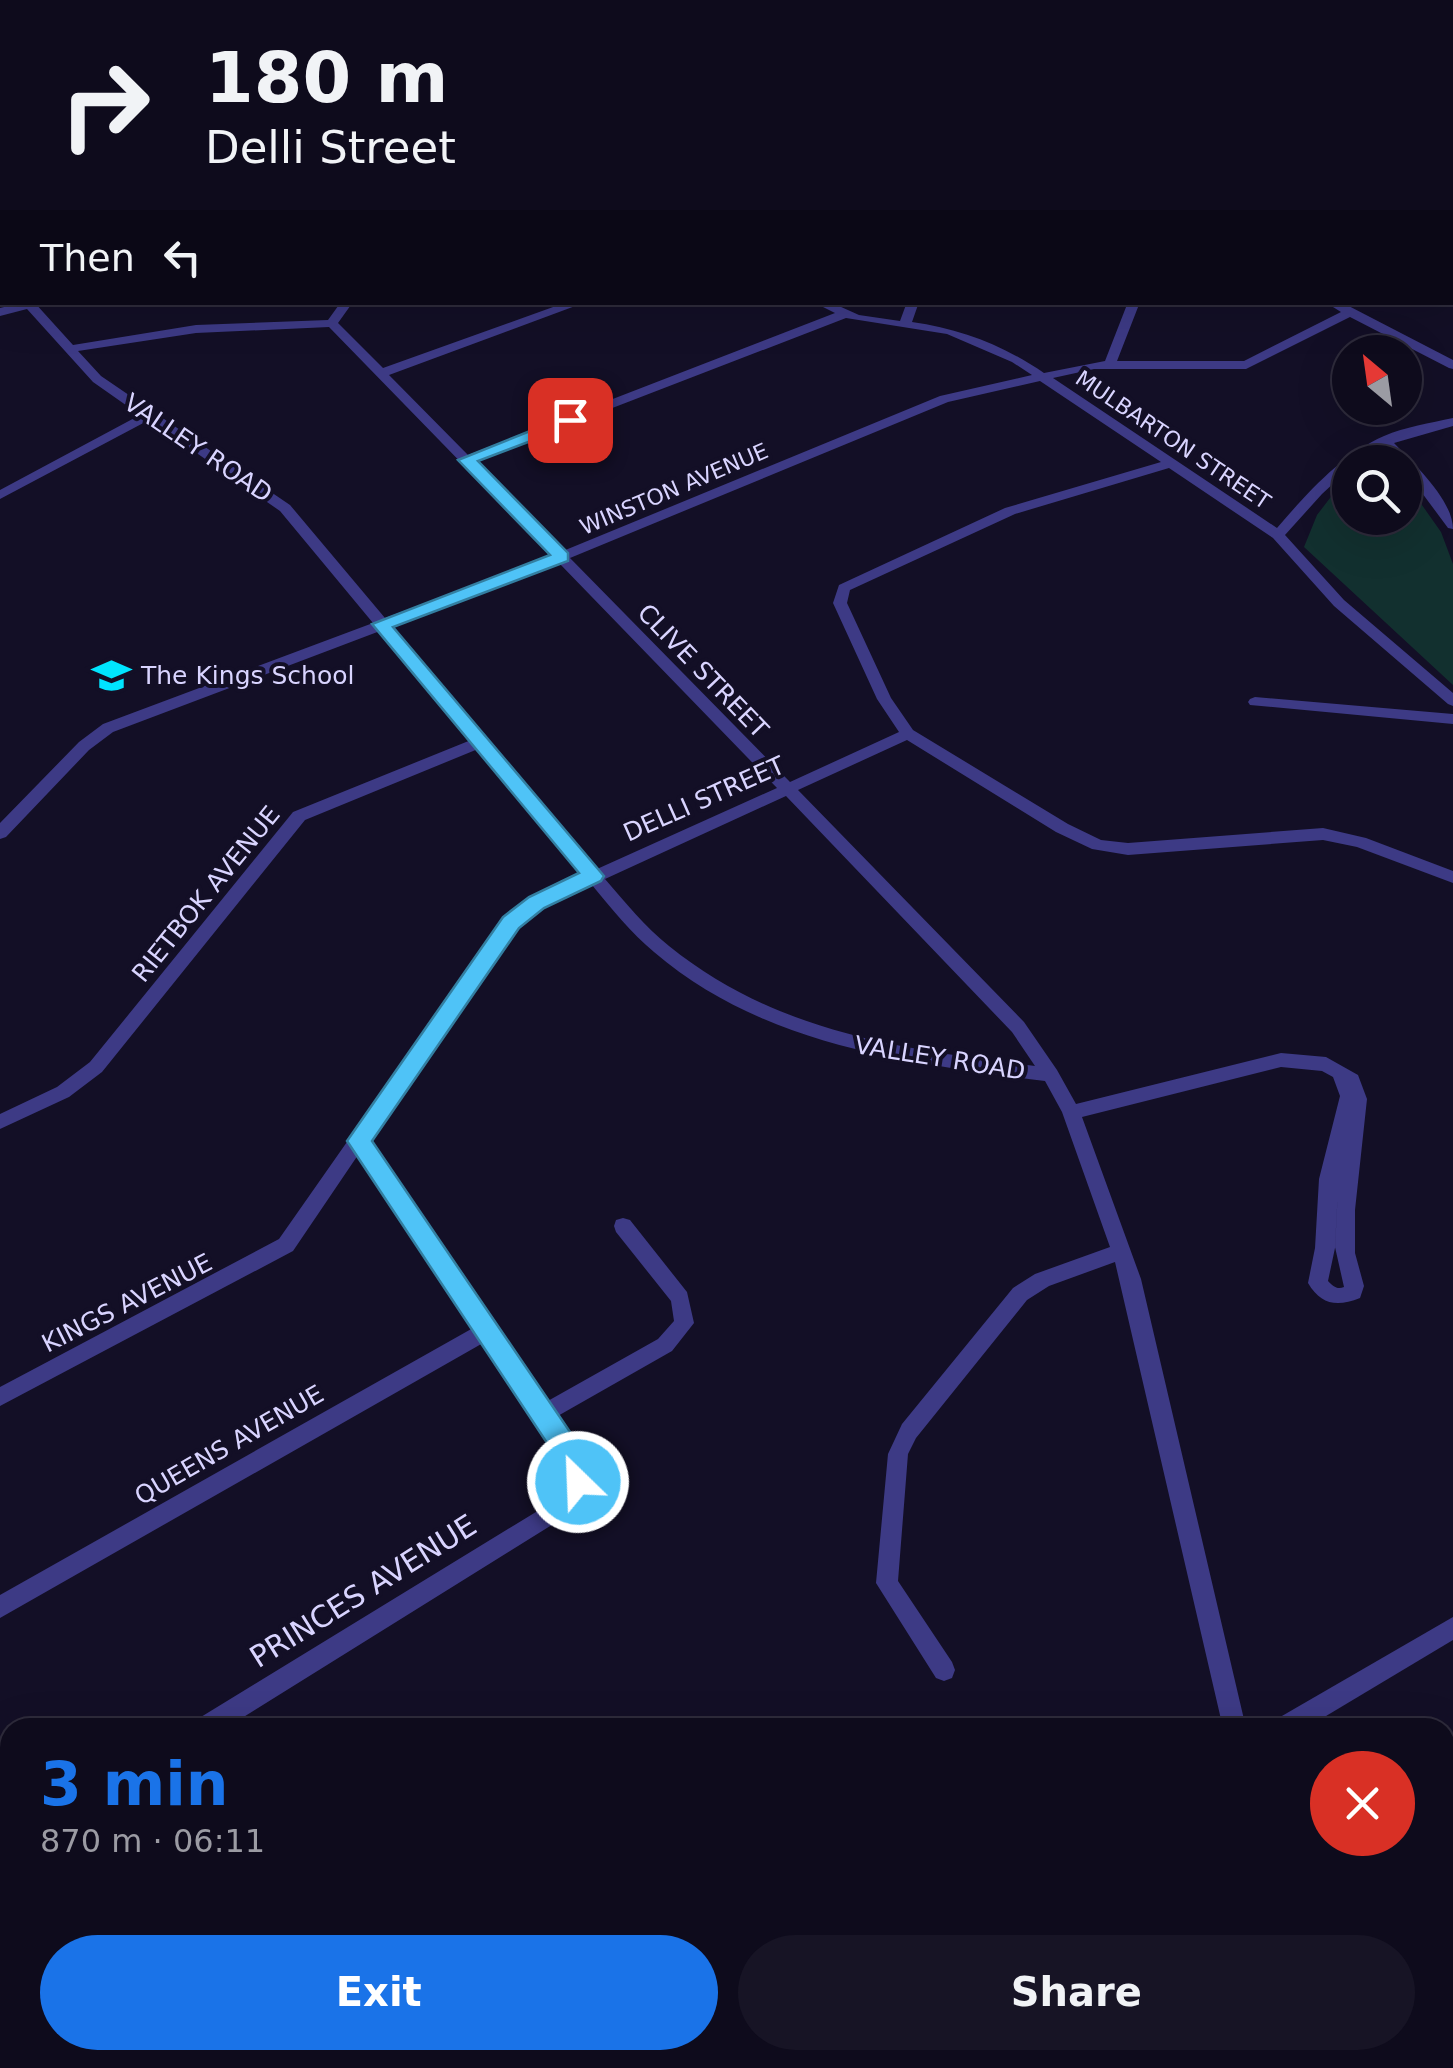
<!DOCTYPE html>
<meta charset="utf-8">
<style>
:root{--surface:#0e0b1c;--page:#171425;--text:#f1f3f6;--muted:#9b9ba3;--line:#2e2b3b;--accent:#1a73e8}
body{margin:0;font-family:"DejaVu Sans",sans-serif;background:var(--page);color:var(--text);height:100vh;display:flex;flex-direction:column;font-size:38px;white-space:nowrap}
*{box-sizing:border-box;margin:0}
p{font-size:32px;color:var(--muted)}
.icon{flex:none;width:55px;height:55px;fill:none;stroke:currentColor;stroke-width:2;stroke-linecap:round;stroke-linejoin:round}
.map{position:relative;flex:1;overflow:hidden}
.panel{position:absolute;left:0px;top:1718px;width:1455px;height:352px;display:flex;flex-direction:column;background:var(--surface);border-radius:30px 30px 0 0;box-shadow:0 10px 40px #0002,0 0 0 2px var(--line)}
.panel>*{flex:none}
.top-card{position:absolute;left:0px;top:0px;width:1455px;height:305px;box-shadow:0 10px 40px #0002,0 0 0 2px var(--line);background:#0e0b1c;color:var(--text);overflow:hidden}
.needle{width:65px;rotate:331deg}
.fabs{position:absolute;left:1332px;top:335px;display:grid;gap:20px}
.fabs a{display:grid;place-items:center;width:90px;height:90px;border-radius:50%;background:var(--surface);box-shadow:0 10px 40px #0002,0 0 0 2px var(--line);font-size:50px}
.pin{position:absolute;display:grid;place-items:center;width:85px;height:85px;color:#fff;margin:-42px;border-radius:20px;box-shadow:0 5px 15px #0006}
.me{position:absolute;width:110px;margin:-55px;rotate:336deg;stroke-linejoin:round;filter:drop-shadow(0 0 8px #0008)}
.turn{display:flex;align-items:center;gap:35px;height:210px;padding:0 40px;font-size:45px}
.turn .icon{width:130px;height:130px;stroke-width:2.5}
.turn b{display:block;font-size:70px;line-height:85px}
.then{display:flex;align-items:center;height:95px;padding:0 40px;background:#0003;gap:20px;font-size:38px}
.round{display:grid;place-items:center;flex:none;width:105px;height:105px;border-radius:52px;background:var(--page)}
.headline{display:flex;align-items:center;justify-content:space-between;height:170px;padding:0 40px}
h1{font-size:60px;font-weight:600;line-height:75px;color:var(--accent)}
.primary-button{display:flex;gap:20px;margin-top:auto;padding:20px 40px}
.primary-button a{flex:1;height:115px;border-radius:60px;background:var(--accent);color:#fff;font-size:40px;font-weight:600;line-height:115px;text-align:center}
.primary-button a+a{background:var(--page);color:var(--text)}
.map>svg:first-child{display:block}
.green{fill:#12302f}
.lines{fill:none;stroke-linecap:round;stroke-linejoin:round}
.street{fill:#3d3a85;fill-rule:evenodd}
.secondary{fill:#6f6bff;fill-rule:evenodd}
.route{fill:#4fc3f7;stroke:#337fa1;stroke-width:2.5}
.labels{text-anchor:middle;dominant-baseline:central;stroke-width:8;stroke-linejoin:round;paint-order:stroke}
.far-street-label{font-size:22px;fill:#d9d4ff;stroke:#130f26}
.street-label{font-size:25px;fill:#d9d4ff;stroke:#130f26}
.poi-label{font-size:25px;fill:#d9d4ff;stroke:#130f26;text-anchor:start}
.near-street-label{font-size:30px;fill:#d9d4ff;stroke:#130f26}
</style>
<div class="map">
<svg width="1453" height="2068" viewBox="0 0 1453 2068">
<rect width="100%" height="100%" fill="#130f26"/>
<polygon class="green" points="1350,472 1350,518 1405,518 1405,481 1441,532 1453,564 1453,685 1304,547 1317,515"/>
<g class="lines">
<g class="street">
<polygon points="110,0 120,0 120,2 111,2"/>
<polygon points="280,0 290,0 290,2 281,2"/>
<polygon points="451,0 461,0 461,2 452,2"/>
<polygon points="775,0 785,0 787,2 777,2"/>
<polygon points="1090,0 1137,0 1139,2 1089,2"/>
<polygon points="1453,112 1453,119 1452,119 1452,112"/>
<rect x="1452" y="138" width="1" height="6"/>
<rect x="0" y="237" width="2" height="6"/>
<path d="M25 302H34L73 345 196 325 328 320 341 302H353L338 323 383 368 567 302H586L389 375 468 455 835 313 813 302H830L859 315 900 321 907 302H919L912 322C961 329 1003 345 1044 373L1105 361 1128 302H1140L1117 361H1244L1341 312 1325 302H1341L1453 360V369L1449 368 1350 317 1246 369H1094L1053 378 1277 528C1308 492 1341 455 1384 436 1405 427 1430 423 1453 418V426L1394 443C1414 464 1453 500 1453 529L1448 528 1405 470V462H1398L1384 447 1357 462H1350V468L1322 494 1285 535 1344 600 1453 693V706L1448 704 1334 606 1273 538 1169 468 1015 514 850 590 847 603 891 698 913 730 1068 824 1101 840 1128 843 1323 828 1366 838 1453 871V883L1357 847 1323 840 1128 855 1092 849 1056 832 907 740 798 790 1024 1022 1057 1070 1076 1104 1281 1053 1326 1057 1358 1075 1367 1099 1355 1210V1253L1364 1286 1360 1298C1337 1307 1321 1305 1308 1283L1315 1248 1319 1179 1340 1096 1333 1077 1322 1071 1281 1067 1082 1117 1141 1279 1246 1728H1223L1115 1262 1049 1286 1027 1300 916 1438 908 1454 898 1581 952 1662 955 1670 952 1678 944 1681 936 1678 876 1583 888 1454 902 1424 1013 1288 1035 1274 1110 1247 1062 1112 1045 1081C908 1063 764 1046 654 952 631 933 611 908 592 885L533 912 506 940 369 1140 546 1402 658 1339 674 1321 671 1301 616 1232 614 1226 616 1220 623 1218 630 1220 687 1292 694 1323 672 1351 556 1417C581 1454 608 1483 563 1518L226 1728H193L196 1720 549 1504C563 1493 570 1484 565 1465L483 1343 0 1618V1595L473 1328 358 1155 293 1251 0 1406V1387L279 1239 494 932 521 904 583 875 478 749 305 820 102 1072 69 1097 0 1129V1114L57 1087 90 1062 293 812 471 740 380 631 113 732 89 750 6 837 0 839V823L79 742 103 724 373 623 280 511 149 420 0 499V490L140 415 93 382 27 309 0 316V308ZM846 318 947 334 1012 362 1032 375 940 396 563 551 475 461ZM329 327 552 556 385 618 290 505 101 376 78 351 196 333ZM1040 381 1161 462 1005 508 839 585 833 603 877 699 899 732 790 782 570 558 948 402ZM559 563 777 788 597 869 392 626ZM786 796 1012 1032 1035 1066C902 1049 777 1033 669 946 645 927 625 902 605 879ZM1339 1170 1335 1247 1344 1287C1337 1290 1333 1286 1328 1281L1335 1248Z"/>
<polygon points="1255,697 1453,714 1453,724 1250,705 1248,702 1250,699"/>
<polygon points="1453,1617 1453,1640 1306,1728 1272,1728 1275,1720"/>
<polygon points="10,1835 10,1860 0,1865 0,1840"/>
<polygon points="1453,2053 1453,2068 1437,2068 1441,2060"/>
<polygon points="107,2060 141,2060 137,2068 103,2068"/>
<polygon points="1336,2060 1362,2060 1366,2068 1340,2068"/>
</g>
<g class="secondary">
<polygon points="948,0 967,0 969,2 950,2"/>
<rect x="0" y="32" width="2" height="8"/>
<rect x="1452" y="244" width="1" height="10"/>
</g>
</g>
<polygon class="route" points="570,415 578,420 576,424 478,461 568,553 568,561 393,627 604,876 601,881 544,908 519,928 372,1141 583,1451 592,1482 588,1491 578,1495 569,1491 561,1464 347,1141 503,917 529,897 579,873 372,624 550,555 458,460"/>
<defs>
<symbol id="school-bare" viewBox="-9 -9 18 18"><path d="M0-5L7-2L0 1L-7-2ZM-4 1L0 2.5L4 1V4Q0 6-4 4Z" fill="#00e5ff" stroke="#130f26" stroke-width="2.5" paint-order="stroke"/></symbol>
</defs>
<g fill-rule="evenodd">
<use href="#school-bare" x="84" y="648" width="55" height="55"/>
</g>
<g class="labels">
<g class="far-street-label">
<text transform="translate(1173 440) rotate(34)">MULBARTON STREET</text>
<text transform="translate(674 489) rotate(-23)">WINSTON AVENUE</text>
</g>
<g class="street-label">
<text transform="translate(198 448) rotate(34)">VALLEY ROAD</text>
<text transform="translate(703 671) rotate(46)">CLIVE STREET</text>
<text transform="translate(704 799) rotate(-24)">DELLI STREET</text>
<text transform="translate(206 894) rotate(-51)">RIETBOK AVENUE</text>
<text transform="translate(940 1058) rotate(9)">VALLEY ROAD</text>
<text transform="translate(127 1303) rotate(-27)">KINGS AVENUE</text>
<text transform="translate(229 1445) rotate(-30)">QUEENS AVENUE</text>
</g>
<g class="poi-label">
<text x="141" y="675">The Kings School</text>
</g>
<g class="near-street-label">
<text transform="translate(363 1591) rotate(-32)">PRINCES AVENUE</text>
</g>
</g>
</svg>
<div class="fabs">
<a><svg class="needle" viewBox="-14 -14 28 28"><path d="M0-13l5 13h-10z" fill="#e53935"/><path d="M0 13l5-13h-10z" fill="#9b9ba3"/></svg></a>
<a><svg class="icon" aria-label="search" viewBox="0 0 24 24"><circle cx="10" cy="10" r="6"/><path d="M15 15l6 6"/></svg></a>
</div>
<div class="pin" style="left:570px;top:420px;background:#d93025"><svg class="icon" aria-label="arrive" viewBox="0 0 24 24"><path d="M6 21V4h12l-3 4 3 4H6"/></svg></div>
<svg class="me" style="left:578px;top:1482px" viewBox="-20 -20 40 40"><circle r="17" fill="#4fc3f7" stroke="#fff" stroke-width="3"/><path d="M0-11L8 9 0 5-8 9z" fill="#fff"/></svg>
<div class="top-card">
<div class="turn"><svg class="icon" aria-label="right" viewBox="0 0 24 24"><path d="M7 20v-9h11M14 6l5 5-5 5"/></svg><div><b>180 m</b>Delli Street</div></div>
<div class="then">Then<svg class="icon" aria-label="left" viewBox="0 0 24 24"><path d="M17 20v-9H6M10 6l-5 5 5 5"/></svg></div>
</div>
<section class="panel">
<div class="headline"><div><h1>3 min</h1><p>870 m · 06:11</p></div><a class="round" style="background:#d93025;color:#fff"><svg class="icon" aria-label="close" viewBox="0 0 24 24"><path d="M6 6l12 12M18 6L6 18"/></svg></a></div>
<div class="primary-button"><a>Exit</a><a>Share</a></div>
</section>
</div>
